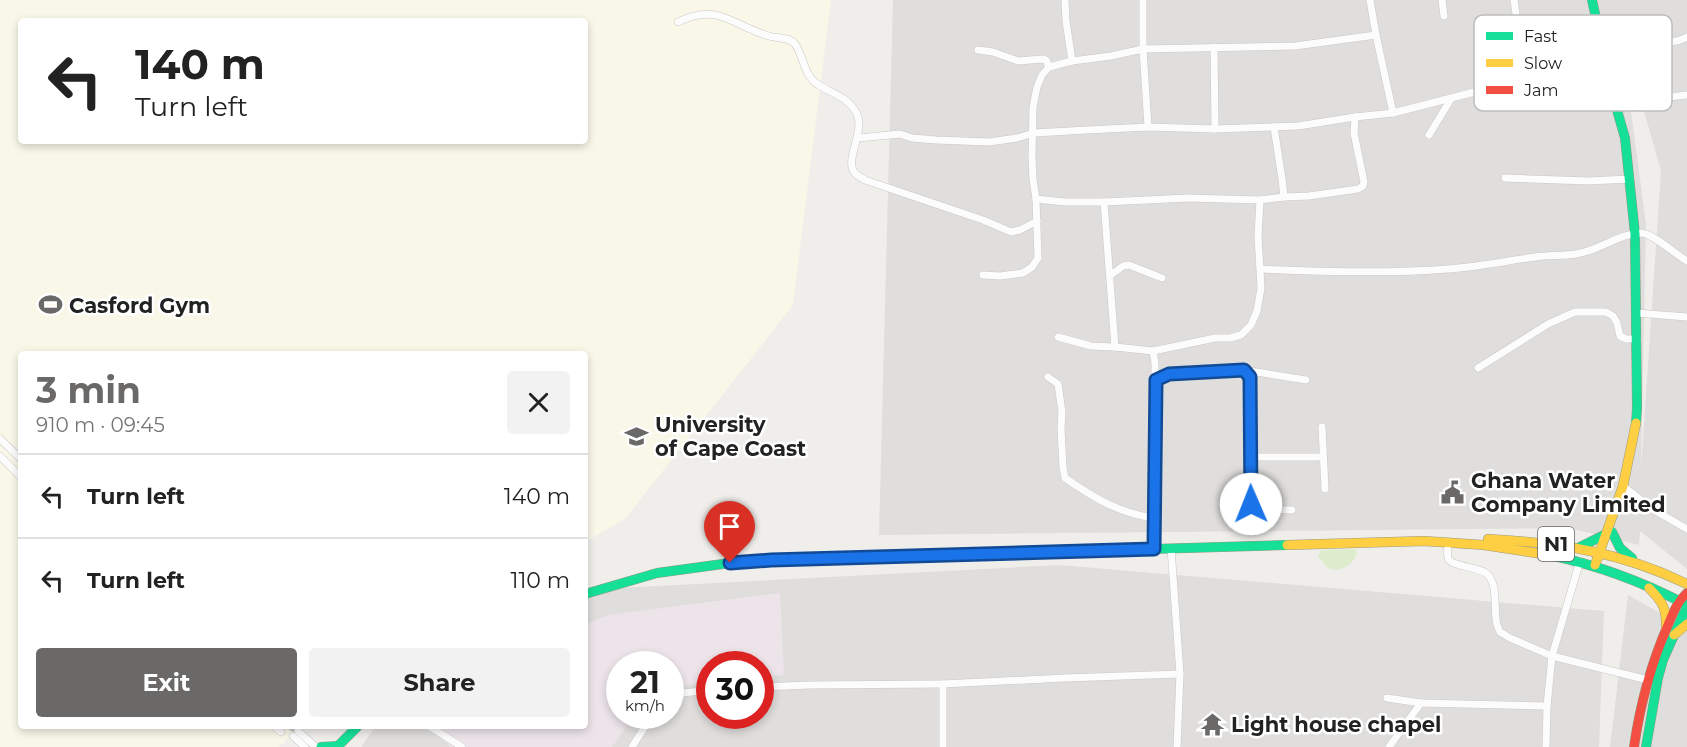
<!DOCTYPE html>
<meta charset="utf-8">
<style>
:root{--surface:#fff;--page:#f2f2f2;--text:#222;--muted:#767676;--line:#e0e0e0;--accent:#6a6968}
body{margin:0;font-family:Montserrat,sans-serif;background:var(--page);color:var(--text);height:100vh;display:flex;flex-direction:column;font-size:22px;white-space:nowrap}
*{box-sizing:border-box;margin:0}
p{font-size:20px;color:var(--muted)}
.icon{flex:none;width:33px;height:33px;fill:none;stroke:currentColor;stroke-width:2;stroke-linecap:round;stroke-linejoin:round}
.map{position:relative;flex:1;overflow:hidden}
.panel{position:absolute;left:18px;top:351px;width:570px;height:378px;display:flex;flex-direction:column;background:var(--surface);border-radius:6px;box-shadow:0 3px 9px #0003}
.panel>*{flex:none}
.hud{position:absolute;left:18px;top:18px;width:570px;height:126px;border-radius:6px;box-shadow:0 3px 9px #0003;background:#fff;color:var(--text);overflow:hidden}
.speed{position:absolute;left:606px;top:651px;display:flex;gap:12px;font-size:30px;font-weight:700;text-align:center}
.speed>*{display:grid;place-content:center;width:78px;height:78px;border-radius:50%;background:var(--surface);box-shadow:0 3px 9px #0003;line-height:1}
.speed small{font-size:15px;font-weight:400}
.speed .limit{border:9px solid #d22;background:#fff;color:#111}
.pin{position:absolute;display:grid;place-items:center;width:51px;height:51px;color:#fff;margin:-62px -26px;border-radius:50% 50% 50% 0;rotate:-45deg;box-shadow:0 0 6px #0007}
.pin .icon{rotate:45deg}
.me{position:absolute;width:66px;margin:-33px;rotate:359deg;stroke-linejoin:round;filter:drop-shadow(0 0 4px #0008)}
.turn{display:flex;align-items:center;gap:21px;height:126px;padding:0 18px;font-size:27px}
.turn .icon{width:78px;height:78px;stroke-width:2.5}
.turn b{display:block;font-size:42px;line-height:51px}
.round{display:grid;place-items:center;flex:none;width:63px;height:63px;border-radius:6px;background:var(--page)}
.headline{display:flex;align-items:center;justify-content:space-between;height:102px;padding:0 18px}
h1{font-size:36px;font-weight:700;line-height:45px;color:var(--accent)}
.cta{display:flex;gap:12px;margin-top:auto;padding:12px 18px}
.cta a{flex:1;height:69px;border-radius:6px;background:var(--accent);color:#fff;font-size:24px;font-weight:700;line-height:69px;text-align:center}
.cta a+a{background:var(--page);color:var(--text)}
ul{padding:0;list-style:none}
li{display:flex;align-items:center;gap:18px;height:84px;padding:0 18px;border-top:2px solid var(--line)}
li div{flex:1}
li b{display:block;font-size:22px}
li em{font-style:normal}
.map>svg:first-child{display:block}
.residential{fill:#dfdedc;fill-rule:evenodd}
.industrial{fill:#ede4e9}
.education{fill:#f8f7e8;fill-rule:evenodd}
.grass{fill:#ddeccb}
.lines{fill:none;stroke-linecap:round;stroke-linejoin:round}
.street-tunnel{stroke:#c7c5c3;stroke-width:7;stroke-dasharray:7 3.5;stroke-linecap:butt}
.street-casing{stroke:#c9c8c7;stroke-width:8}
.fast-casing{stroke:#999a82;stroke-width:10}
.slow-casing{stroke:#999a82;stroke-width:10}
.jam-casing{stroke:#999a82;stroke-width:10}
.street{stroke:#fdfcfc;stroke-width:7}
.fast{stroke:#16e098;stroke-width:9}
.slow{stroke:#ffcf43;stroke-width:9}
.jam{stroke:#f24e42;stroke-width:9}
.route-casing{stroke:#114b97;stroke-width:15}
.route{stroke:#1a73e8;stroke-width:10}
.labels{text-anchor:middle;dominant-baseline:central;stroke-width:5;stroke-linejoin:round;paint-order:stroke}
.shield{fill:#fff;stroke:#646464;stroke-width:1.5}
.shield-label{font-size:20px;font-weight:bold;fill:#222}
.poi-label{font-size:21px;font-weight:bold;fill:#222;stroke:#fff;text-anchor:start}
.key{fill:#fff;stroke:#bdbdbd;stroke-width:1.5}
.key-label{font-size:16px;fill:#222}
</style>
<div class="map">
<svg width="1687" height="747" viewBox="0 0 1687 747">
<rect width="100%" height="100%" fill="#f0eeeb"/>
<g class="residential">
<path d="M893 0H1687V569L1640 531 1639 545 1569 528 879 535ZM1619 23 1661 171 1641 469 1646 224Z"/>
<path d="M1060 565 1604 611 1599 747H361L376 726H585V596L600 589ZM620 664H670V716H620ZM710 664H760V716H710Z"/>
<polygon points="1628,595 1687,628 1687,747 1610,747"/>
</g>
<polygon class="industrial" points="780,593 784,675 761,677 760,664 710,664 709,683 671,687 670,664 620,664 620,716 634,716 612,747 451,747 430,726 585,726 585,625 608,615"/>
<path class="education" d="M0 0H831L793 305 625 519 585 542V354H21V726H301L279 747H0ZM21 21H585V141H21Z"/>
<path class="grass" d="M1355 549 1357 552C1354 565 1340 573 1328 568L1318 556 1321 550Z"/>
<g class="lines">
<polyline class="street-tunnel" points="290,726 298,731"/>
<defs>
<g id="street">
<polyline points="1065,0 1066,21 1072,61"/>
<polyline points="1143,0 1143,49 1148,127"/>
<polyline points="1370,0 1376,35 1393,113"/>
<polyline points="1442,0 1444,16"/>
<polyline points="1514,0 1525,77 1529,85 1548,84 1609,70"/>
<path d="M678 22C720 2 732 26 769 36 777 39 789 36 795 44 804 56 803 74 817 84 831 93 849 97 857 114 865 131 845 159 854 172 856 175 862 178 865 180L983 220 1011 232 1020 230 1037 221"/>
<polyline points="1214,47 1215,129"/>
<path d="M1603 48C1616 46 1630 43 1643 42 1658 41 1673 45 1687 37"/>
<polyline points="978,50 993,52 1018,61 1042,59 1046,60 1049,67"/>
<polyline points="1538,101 1560,103 1613,92"/>
<polyline points="1615,103 1687,95"/>
<polyline points="1429,135 1451,99"/>
<polyline points="858,138 900,134 912,138 936,140 989,142 1017,138 1034,133 1087,130 1148,127 1215,129 1298,126 1355,117 1393,113 1490,88 1529,85"/>
<polyline points="1505,178 1588,181 1630,179"/>
<polyline points="1284,197 1309,196 1358,189 1363,186 1364,182 1354,133 1355,117"/>
<polyline points="1036,199 1065,202 1104,202 1188,198 1260,200 1284,197 1282,179 1274,127"/>
<polyline points="1104,202 1115,347 1153,351 1155,363 1154,549"/>
<path d="M1261 269C1323 272 1386 274 1448 269 1477 267 1506 261 1535 257 1548 255 1562 256 1576 254 1599 251 1617 234 1641 233 1652 233 1675 254 1687 261"/>
<polyline points="983,275 1000,276 1023,273 1032,267 1038,258 1036,199 1033,179 1032,158 1033,107 1037,87 1042,75 1049,67 1072,61 1111,56 1143,49 1295,46 1376,35"/>
<polyline points="1111,275 1123,266 1129,265 1162,278"/>
<polyline points="1636,313 1687,317"/>
<polyline points="1058,337 1091,346 1115,347"/>
<polyline points="1153,351 1215,338 1230,338 1241,335 1251,325 1257,311 1261,288 1258,236 1260,200"/>
<polyline points="1478,368 1548,324 1575,312 1606,312 1613,316 1617,323 1620,336 1626,339 1637,339"/>
<polyline points="1244,370 1306,380"/>
<path d="M1048 377 1058 384 1062 412 1061 429 1063 467 1065 478C1094 498 1120 514 1155 518"/>
<polyline points="1156,380 1169,374 1244,370 1249,377 1251,504 1257,509 1292,510"/>
<polyline points="1322,427 1325,489"/>
<polyline points="0,439 21,459"/>
<polyline points="0,456 21,477"/>
<polyline points="1249,457 1323,457"/>
<polyline points="1623,486 1654,510 1687,529"/>
<path d="M1448 543C1448 547 1447 554 1448 558 1450 566 1477 567 1486 573 1498 583 1494 605 1496 618 1496 623 1498 628 1500 632L1510 638 1552 656 1580 561"/>
<polyline points="1171,548 1180,674 1177,747"/>
<polyline points="760,687 810,685 943,684"/>
<polyline points="1387,698 1421,703"/>
<polyline points="670,699 683,693 710,690"/>
<polyline points="274,726 281,732"/>
<polyline points="429,726 462,747"/>
<polyline points="298,731 316,747"/>
<polyline points="293,736 305,747"/>
<polyline points="632,747 652,716"/>
<polyline points="943,747 943,684 1065,678 1180,674"/>
<polyline points="1389,747 1421,703 1547,706 1552,656 1648,680"/>
<polyline points="1546,747 1547,706"/>
</g>
<g id="fast">
<polyline points="1592,0 1615,103 1625,138 1635,234 1637,408 1636,423"/>
<polyline points="1612,532 1620,548 1632,558"/>
<polyline points="1580,547 1604,535"/>
<path d="M1549 555C1598 565 1643 582 1687 605"/>
<polyline points="585,594 657,573 730,563 771,560 1287,545"/>
<polyline points="321,747 338,746"/>
<polyline points="337,747 358,726"/>
<polyline points="1646,747 1658,678 1663,660 1687,606"/>
</g>
<g id="slow">
<path d="M1488 539C1561 543 1621 552 1687 584"/>
<polyline points="1287,545 1424,541 1484,545 1549,555"/>
<polyline points="1595,565 1623,486 1636,423"/>
<path d="M1649 588C1663 602 1667 609 1666 629"/>
<polyline points="1674,635 1687,624"/>
</g>
<path id="jam" d="M1634 747C1640 705 1651 664 1668 625 1673 613 1677 602 1687 593"/>
</defs>
<use href="#street" class="street-casing"/>
<use href="#fast" class="fast-casing"/>
<use href="#slow" class="slow-casing"/>
<use href="#jam" class="jam-casing"/>
<use href="#street" class="street"/>
<use href="#fast" class="fast"/>
<use href="#slow" class="slow"/>
<use href="#jam" class="jam"/>
</g>
<g class="lines">
<defs>
<polyline id="route" points="730,563 771,560 1154,549 1156,380 1169,374 1244,370 1250,377 1251,504"/>
</defs>
<use href="#route" class="route-casing"/>
<use href="#route" class="route"/>
</g>
<defs>
<symbol id="stadium-bare" viewBox="-9 -9 18 18"><path d="M0-5a6.5 5 0 1 0 0 10a6.5 5 0 1 0 0-10ZM-3.5-1.8h7v3.6h-7Z" fill="#6a6968" stroke="#fff" stroke-width="2.5" paint-order="stroke"/></symbol>
<symbol id="university-bare" viewBox="-9 -9 18 18"><path d="M0-5L7-2L0 1L-7-2ZM-4 1L0 2.5L4 1V4Q0 6-4 4Z" fill="#6a6968" stroke="#fff" stroke-width="2.5" paint-order="stroke"/></symbol>
<symbol id="civic-bare" viewBox="-9 -9 18 18"><path d="M-.6-6.5H3V-4.5H.6V-3L4-1V1h2V6H-6V1h2V-1L-.6-3ZM-1.2 2.5V6h2.4V2.5Z" fill="#6a6968" stroke="#fff" stroke-width="2.5" paint-order="stroke"/></symbol>
<symbol id="temple-bare" viewBox="-9 -9 18 18"><path d="M0-6L5-2H3V0L6.5 2.5H4V6H1.5V3h-3V6H-4V2.5H-6.5L-3 0V-2H-5Z" fill="#6a6968" stroke="#fff" stroke-width="2.5" paint-order="stroke"/></symbol>
</defs>
<g fill-rule="evenodd">
<use href="#stadium-bare" x="34" y="288" width="33" height="33"/>
<use href="#university-bare" x="620" y="420" width="33" height="33"/>
<use href="#civic-bare" x="1436" y="476" width="33" height="33"/>
<use href="#temple-bare" x="1196" y="708" width="33" height="33"/>
</g>
<g class="labels">
<rect class="shield" x="1538" y="527" width="36" height="34" rx="4.5"/>
<g class="shield-label">
<text x="1556" y="544">N1</text>
</g>
<g class="poi-label">
<text x="69" y="305">Casford Gym</text>
<text x="655" y="424">University<tspan x="655" dy="24">of Cape Coast</tspan></text>
<text x="1471" y="480">Ghana Water<tspan x="1471" dy="24">Company Limited</tspan></text>
<text x="1231" y="724">Light house chapel</text>
</g>
</g>
<rect x="1474" y="15" width="198" height="96" rx="9" class="key"/>
<rect x="1486" y="32" width="27" height="8" fill="#16e098"/>
<rect x="1486" y="59" width="27" height="8" fill="#ffcf43"/>
<rect x="1486" y="86" width="27" height="8" fill="#f24e42"/>
<g class="key-label">
<text x="1524" y="42">Fast</text>
<text x="1524" y="69">Slow</text>
<text x="1524" y="96">Jam</text>
</g>
</svg>
<div class="speed"><div>21<small>km/h</small></div><div class="limit">30</div></div>
<div class="pin" style="left:730px;top:563px;background:#d93025"><svg class="icon" aria-label="arrive" viewBox="0 0 24 24"><path d="M6 21V4h12l-3 4 3 4H6"/></svg></div>
<svg class="me" style="left:1251px;top:504px" viewBox="-20 -20 40 40"><circle r="19" fill="#fff"/><path d="M0-13L10 11 0 6-10 11z" fill="#1a73e8"/></svg>
<div class="hud">
<div class="turn"><svg class="icon" aria-label="left" viewBox="0 0 24 24"><path d="M17 20v-9H6M10 6l-5 5 5 5"/></svg><div><b>140 m</b>Turn left</div></div>
</div>
<section class="panel">
<div class="headline"><div><h1>3 min</h1><p>910 m · 09:45</p></div><a class="round"><svg class="icon" aria-label="close" viewBox="0 0 24 24"><path d="M6 6l12 12M18 6L6 18"/></svg></a></div>
<ul>
<li><svg class="icon" aria-label="left" viewBox="0 0 24 24"><path d="M17 20v-9H6M10 6l-5 5 5 5"/></svg><div><b>Turn left</b></div><em>140 m</em></li>
<li><svg class="icon" aria-label="left" viewBox="0 0 24 24"><path d="M17 20v-9H6M10 6l-5 5 5 5"/></svg><div><b>Turn left</b></div><em>110 m</em></li>
</ul>
<div class="cta"><a>Exit</a><a>Share</a></div>
</section>
</div>
